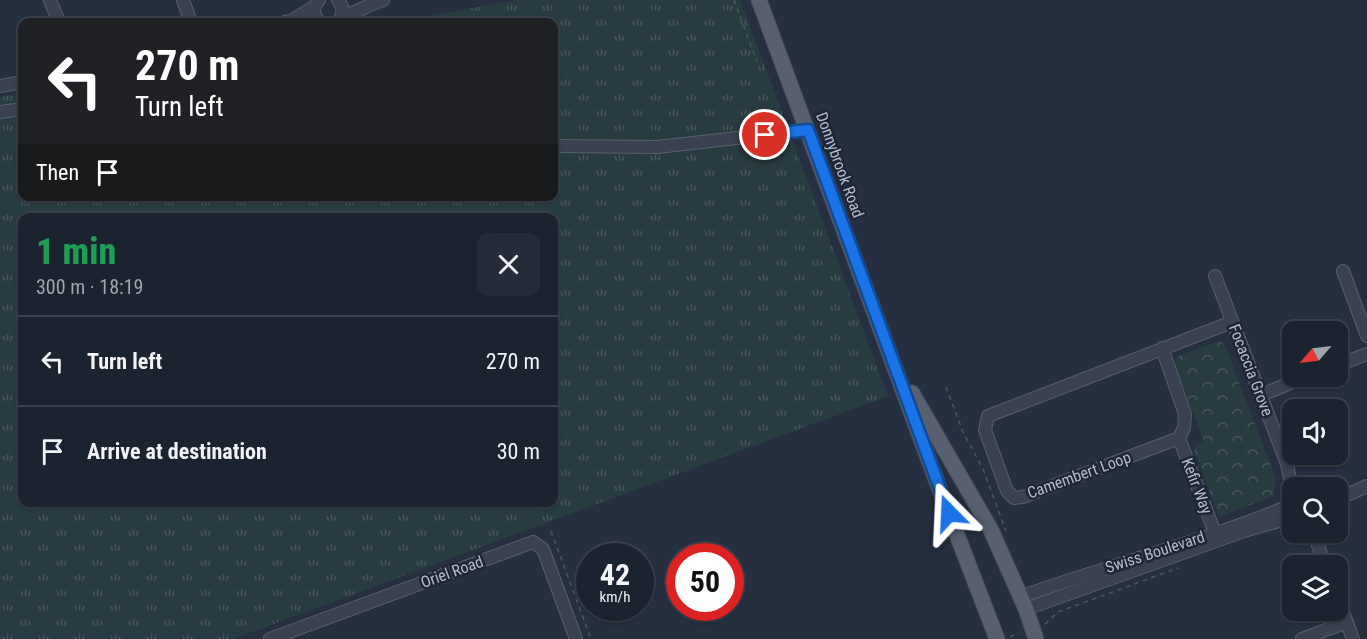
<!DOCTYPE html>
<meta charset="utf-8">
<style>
:root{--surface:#1c2330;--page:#252b38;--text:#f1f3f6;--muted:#a0a4ab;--line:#3a404c}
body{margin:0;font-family:"Roboto Condensed",sans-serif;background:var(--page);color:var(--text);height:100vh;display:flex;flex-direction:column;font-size:22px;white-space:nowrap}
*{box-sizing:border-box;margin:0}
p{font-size:20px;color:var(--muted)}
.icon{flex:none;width:33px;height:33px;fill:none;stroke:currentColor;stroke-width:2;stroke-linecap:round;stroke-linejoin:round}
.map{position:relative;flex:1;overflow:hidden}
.drawer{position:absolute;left:18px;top:213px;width:540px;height:294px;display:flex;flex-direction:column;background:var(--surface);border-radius:12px;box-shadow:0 2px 4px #0004,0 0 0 2px var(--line)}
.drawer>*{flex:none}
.banner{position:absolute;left:18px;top:18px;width:540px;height:183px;border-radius:12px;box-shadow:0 2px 4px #0004,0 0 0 2px var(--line);background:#202124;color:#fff;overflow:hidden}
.needle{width:39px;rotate:242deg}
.controls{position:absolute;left:1282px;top:321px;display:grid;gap:12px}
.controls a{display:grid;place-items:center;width:66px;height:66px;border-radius:12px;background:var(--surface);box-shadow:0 2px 4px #0004,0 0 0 2px var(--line);font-size:30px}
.speed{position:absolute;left:576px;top:543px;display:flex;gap:12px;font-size:30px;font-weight:700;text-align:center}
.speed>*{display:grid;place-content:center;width:78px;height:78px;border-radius:50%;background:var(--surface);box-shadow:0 2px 4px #0004,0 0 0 2px var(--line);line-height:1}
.speed small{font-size:15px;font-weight:400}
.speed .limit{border:9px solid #d22;background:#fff;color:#111}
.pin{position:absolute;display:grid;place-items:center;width:51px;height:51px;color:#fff;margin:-26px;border:3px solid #fff;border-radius:50%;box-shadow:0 2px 6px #0007}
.me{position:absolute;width:66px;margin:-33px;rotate:339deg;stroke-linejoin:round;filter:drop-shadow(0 0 4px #0008)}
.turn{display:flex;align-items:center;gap:21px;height:126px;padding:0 18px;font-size:27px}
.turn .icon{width:78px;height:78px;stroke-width:2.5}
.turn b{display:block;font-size:42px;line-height:51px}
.then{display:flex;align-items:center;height:57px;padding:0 18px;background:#0003;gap:12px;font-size:22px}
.round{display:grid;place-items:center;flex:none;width:63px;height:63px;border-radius:12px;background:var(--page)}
.headline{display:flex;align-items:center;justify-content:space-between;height:102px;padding:0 18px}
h1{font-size:36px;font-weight:800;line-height:45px;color:#1e9e55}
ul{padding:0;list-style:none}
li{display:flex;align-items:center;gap:18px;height:90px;padding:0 18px;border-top:2px solid var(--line)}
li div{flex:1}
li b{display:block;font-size:22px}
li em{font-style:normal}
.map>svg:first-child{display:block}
.grass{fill:url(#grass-tufts);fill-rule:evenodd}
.park{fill:url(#park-crowns)}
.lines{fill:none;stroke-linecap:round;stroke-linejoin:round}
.minor-casing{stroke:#575f6d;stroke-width:14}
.major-casing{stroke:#434a59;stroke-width:17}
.path{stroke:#46595e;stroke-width:1.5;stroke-dasharray:4.5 4.5;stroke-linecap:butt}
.minor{stroke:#3a4150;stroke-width:12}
.major{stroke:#586070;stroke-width:15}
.route-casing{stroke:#114b97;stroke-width:15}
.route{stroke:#1a73e8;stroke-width:10}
.labels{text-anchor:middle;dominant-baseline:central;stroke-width:5;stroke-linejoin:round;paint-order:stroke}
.street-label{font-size:16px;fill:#b6bcca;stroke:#1e2635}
</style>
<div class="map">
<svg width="1367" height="639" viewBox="0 0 1367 639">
<defs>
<pattern id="grass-tufts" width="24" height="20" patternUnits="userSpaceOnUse" patternTransform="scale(1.5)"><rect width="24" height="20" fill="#273c41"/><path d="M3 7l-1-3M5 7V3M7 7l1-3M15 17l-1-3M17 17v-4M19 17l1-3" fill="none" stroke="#44565b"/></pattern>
<pattern id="park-crowns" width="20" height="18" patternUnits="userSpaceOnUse" patternTransform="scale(1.5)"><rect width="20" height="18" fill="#273c41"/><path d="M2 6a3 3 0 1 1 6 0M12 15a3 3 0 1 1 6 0" fill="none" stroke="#44565b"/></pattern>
</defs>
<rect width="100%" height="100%" fill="#252f40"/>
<path class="grass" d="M517 0H740L888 396 233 639H0V97L22 93V196H554V22H398ZM22 218H554V502H22Z"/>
<polygon class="park" points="1218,341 1224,343 1276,479 1273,496 1219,517 1194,451 1196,445 1204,441 1174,363 1176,357"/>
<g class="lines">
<defs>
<g id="minor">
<polyline points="50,0 59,22"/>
<polyline points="183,0 191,22"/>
<path d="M319 0C312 7 313 16 320 22"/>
<path d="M338 0C344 7 344 14 338 22"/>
<path d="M342 17C356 12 369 5 383 0"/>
<polyline points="285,22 291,21 314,7"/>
<polyline points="0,86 22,82"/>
<polyline points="0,112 22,109"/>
<polyline points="554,146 657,147 808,130"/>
<polyline points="1343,271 1367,336"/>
<polyline points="1215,276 1287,464 1291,485 1293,499"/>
<polyline points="1162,348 1185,414 1184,428 1179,438 1023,497 1014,498 1007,491 985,430 988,416 1232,322"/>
<polyline points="1338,365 1367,354"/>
<polyline points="1261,395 1308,376"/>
<polyline points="1179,438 1215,533"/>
<polyline points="1338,499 1367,486"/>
<polyline points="1315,532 1317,542 1325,566"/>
<path d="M1020 597C1109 565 1202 542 1289 506"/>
<polyline points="1338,599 1353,639"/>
<polyline points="1026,609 1244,531 1279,521 1293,519"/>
<polyline points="270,639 533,542 543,549 576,639"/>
<polyline points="1302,639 1347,622"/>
</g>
<g id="major">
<polyline points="759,0 941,493 997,639"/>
<polyline points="912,393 991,530 1026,609 1036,639"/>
</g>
</defs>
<use href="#minor" class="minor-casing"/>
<use href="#major" class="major-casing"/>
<g class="path">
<polyline points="734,0 757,62"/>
<polyline points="946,387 963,432 983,469 1006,531"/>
<polyline points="551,531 591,639"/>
<polyline points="1287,532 1307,546"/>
<polyline points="1045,624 1058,612 1178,568"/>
<polyline points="1010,637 1019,633"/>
</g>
<use href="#minor" class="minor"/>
<use href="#major" class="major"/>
</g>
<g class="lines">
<defs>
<polyline id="route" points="765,135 808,130 949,513"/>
</defs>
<use href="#route" class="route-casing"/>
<use href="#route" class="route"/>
</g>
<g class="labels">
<g class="street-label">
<text transform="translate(840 165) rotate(70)">Donnybrook Road</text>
<text transform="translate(1251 370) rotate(69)">Focaccia Grove</text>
<text transform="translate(1079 475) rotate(-20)">Camembert Loop</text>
<text transform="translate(1197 486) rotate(69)">Kefir Way</text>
<text transform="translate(1155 552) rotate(-18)">Swiss Boulevard</text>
<text transform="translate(452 572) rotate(-20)">Oriel Road</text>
</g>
</g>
</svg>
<div class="controls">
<a><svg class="needle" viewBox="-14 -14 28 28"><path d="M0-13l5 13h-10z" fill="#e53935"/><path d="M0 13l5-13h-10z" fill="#a0a4ab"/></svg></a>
<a><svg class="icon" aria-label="sound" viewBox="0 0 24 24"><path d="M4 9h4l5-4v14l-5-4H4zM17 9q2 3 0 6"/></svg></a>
<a><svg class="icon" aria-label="search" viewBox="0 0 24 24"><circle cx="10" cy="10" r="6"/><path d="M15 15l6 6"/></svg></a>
<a><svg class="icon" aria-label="layers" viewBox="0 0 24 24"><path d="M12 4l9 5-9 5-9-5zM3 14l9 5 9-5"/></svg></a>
</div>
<div class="speed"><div>42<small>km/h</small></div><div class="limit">50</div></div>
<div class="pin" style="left:765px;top:135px;background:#d93025"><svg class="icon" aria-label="arrive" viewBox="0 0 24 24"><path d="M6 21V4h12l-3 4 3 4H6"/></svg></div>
<svg class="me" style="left:949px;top:513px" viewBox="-20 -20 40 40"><path d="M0-17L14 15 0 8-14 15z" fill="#1a73e8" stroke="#fff" stroke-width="4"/></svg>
<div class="banner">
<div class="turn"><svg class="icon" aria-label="left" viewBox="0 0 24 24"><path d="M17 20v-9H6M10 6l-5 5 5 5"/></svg><div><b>270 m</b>Turn left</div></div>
<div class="then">Then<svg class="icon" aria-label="arrive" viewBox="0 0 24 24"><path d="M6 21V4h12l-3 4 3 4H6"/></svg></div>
</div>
<section class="drawer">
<div class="headline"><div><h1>1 min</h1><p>300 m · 18:19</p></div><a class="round"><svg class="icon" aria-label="close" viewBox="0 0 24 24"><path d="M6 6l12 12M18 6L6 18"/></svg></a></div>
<ul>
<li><svg class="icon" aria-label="left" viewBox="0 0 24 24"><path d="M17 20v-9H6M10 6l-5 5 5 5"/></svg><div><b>Turn left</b></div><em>270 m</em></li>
<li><svg class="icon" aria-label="arrive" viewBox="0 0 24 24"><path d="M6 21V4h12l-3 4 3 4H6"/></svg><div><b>Arrive at destination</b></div><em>30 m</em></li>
</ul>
</section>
</div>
